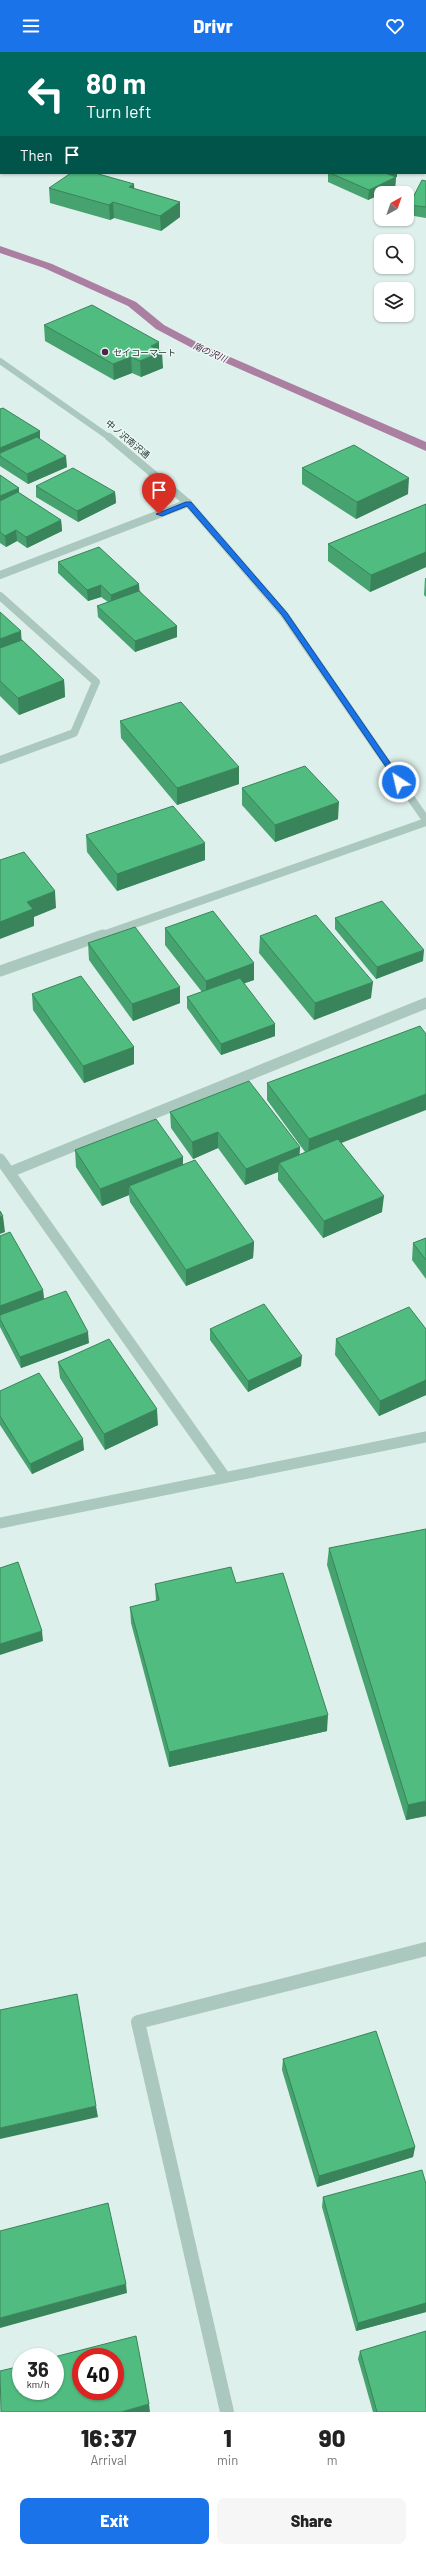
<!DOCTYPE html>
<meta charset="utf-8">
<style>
:root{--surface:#fff;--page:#f6f6f6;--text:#222;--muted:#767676;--accent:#1a73e8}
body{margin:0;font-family:Barlow,"Noto Sans JP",sans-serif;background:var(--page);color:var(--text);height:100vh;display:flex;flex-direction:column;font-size:15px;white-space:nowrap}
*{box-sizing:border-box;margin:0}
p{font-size:13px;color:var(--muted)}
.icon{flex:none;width:22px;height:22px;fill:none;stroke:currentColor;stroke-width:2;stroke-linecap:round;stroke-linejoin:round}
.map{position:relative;height:2360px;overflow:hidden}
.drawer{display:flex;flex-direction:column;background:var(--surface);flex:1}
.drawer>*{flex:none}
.banner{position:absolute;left:0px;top:0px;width:426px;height:122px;box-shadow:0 1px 3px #0004;background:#00695c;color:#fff;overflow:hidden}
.needle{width:26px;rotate:40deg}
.controls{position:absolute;left:374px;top:134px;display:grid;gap:8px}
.controls a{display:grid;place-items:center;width:40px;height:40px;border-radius:8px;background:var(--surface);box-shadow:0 1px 3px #0004;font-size:20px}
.speed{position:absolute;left:12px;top:2296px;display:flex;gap:8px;font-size:20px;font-weight:700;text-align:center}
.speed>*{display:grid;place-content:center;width:52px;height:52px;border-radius:50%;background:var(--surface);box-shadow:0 1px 3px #0004;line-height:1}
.speed small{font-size:10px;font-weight:400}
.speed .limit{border:6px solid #d22;background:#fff;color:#111}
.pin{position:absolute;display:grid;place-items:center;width:34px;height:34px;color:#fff;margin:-41px -17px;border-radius:50% 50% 50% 0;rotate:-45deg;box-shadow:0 0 4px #0007}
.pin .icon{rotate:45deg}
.me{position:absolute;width:44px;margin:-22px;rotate:325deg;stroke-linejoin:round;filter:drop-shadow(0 0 3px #0008)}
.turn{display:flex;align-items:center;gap:14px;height:84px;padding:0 20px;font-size:18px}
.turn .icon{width:52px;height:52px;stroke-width:2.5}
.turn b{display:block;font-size:28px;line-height:34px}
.then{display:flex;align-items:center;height:38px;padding:0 20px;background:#0003;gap:8px;font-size:15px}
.eta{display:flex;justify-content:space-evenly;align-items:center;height:68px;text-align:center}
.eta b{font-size:24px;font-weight:800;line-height:28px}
.cta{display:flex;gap:8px;margin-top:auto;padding:8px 20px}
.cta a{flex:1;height:46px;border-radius:8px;background:var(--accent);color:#fff;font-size:16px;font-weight:800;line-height:46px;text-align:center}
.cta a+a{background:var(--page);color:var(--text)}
header{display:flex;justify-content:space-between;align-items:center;height:52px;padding:0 20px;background:var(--accent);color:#fff;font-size:18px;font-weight:800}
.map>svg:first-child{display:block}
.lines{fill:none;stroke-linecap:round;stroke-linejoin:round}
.stream{fill:#ab7fa1;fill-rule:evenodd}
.minor-far3{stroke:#abc8be;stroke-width:6}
.minor-far2{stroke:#abc8be;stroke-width:8}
.minor-far1{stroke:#abc8be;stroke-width:11}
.minor{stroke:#abc8be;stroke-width:14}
.tertiary-far1{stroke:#abc8be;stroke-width:6}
.tertiary{stroke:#abc8be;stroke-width:8}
.wall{fill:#46a26e}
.shaded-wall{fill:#39845a}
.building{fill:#51bc80;stroke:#39845a;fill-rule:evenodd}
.route{fill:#1a73e8;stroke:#114b97}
.poi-dot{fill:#542247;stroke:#eaf8f5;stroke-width:1.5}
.labels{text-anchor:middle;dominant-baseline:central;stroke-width:3;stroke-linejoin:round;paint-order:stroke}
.far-poi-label{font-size:9px;fill:#293630;stroke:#eaf8f5;text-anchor:start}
.far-water-label{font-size:9px;font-style:italic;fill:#542247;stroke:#eaf8f5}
.far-street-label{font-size:9px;fill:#293630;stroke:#eaf8f5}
</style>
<header><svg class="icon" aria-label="menu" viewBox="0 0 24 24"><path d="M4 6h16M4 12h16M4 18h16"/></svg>Drivr<svg class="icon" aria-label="heart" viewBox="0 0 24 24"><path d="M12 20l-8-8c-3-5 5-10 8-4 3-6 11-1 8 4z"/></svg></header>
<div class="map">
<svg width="426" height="2360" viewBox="0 0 426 2360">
<rect width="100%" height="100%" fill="#def0eb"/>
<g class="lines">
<polygon class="stream" points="0,194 52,212 136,250 164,273 200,292 426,390 426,399 192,296 156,277 128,254 44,216 0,201"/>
<polyline class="minor-far3" points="43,0 46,1"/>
<g class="minor-far2">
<polyline points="0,523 188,451"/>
<polyline points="0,544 96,630 74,681 0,708"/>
<polyline points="100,884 426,770"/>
</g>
<g class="minor-far1">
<polyline points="0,919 103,883"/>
<polyline points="0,1107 225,1425"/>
<polyline points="10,1120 426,951"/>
<polyline points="0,1471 426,1385"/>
</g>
<polyline class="minor" points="227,2360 138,1970 426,1897"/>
<polyline class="tertiary-far1" points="0,309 110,386"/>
<polyline class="tertiary" points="109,385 188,451 284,562 426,768"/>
</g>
<g class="wall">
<polygon points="113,0 198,0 201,1 113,1"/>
<polygon points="382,0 424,0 423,1 382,1"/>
<polygon points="425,5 426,6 426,94 425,94"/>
<polygon points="328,121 397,121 397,125 396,125 395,136 381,141 381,142 368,148 328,130"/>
<polygon points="426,129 426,166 408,163 409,153"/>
<polygon points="134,132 134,137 180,150 180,165 161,179 114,166 110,168 50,151 49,136"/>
<polygon points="44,273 159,298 163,316 141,325 132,321 114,328 45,289"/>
<polygon points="0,357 40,379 40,388 67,415 28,432 0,414"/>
<polygon points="302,416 408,442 356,467 302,432"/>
<polygon points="0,423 19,441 61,468 62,479 27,496 17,489 6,495 0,491"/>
<polygon points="36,434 115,440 116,451 78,470 36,445"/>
<polygon points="426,452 426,515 370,540 328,509 328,492"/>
<polygon points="58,510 140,539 177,585 135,600 98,565 97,554 108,550 101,545 88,549 58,521"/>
<polygon points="425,526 426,526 426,545 424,543"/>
<polygon points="0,560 22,588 64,628 65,645 19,663 0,644"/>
<polygon points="120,669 239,732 177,753 121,686"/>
<polygon points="242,736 338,767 275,790 242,753"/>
<polygon points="86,783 205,808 117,839 87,800"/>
<polygon points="335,866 423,909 376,927 335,877"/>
<polygon points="165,876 254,928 244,931 275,984 221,1003 187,956 187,945 202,940 165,893"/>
<polygon points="260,884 371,946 314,968 259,901"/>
<polygon points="88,891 180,935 180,951 133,969 89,908"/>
<polygon points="32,942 134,995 134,1012 84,1031 33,958"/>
<polygon points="267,1031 341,1091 382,1160 323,1186 278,1128 278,1120 245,1133 218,1096 193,1107 171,1076 170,1060 300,1095 299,1103 305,1100 267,1048"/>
<polygon points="75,1098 183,1112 254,1190 253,1206 186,1234 130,1150 129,1143 102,1154 76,1115"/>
<polygon points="0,1184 43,1238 44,1247 89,1291 21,1316 0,1275"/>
<polygon points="426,1186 426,1227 412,1208 413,1191"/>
<polygon points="210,1277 301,1314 248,1340 210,1288"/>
<polygon points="426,1277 426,1343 379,1364 335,1303 336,1287"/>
<polygon points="58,1310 158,1373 105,1398 60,1326"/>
<polygon points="0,1339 84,1398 32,1422 0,1373"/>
<polygon points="329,1496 426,1764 406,1768 327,1513"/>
<polygon points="236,1531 327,1679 169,1715 131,1571 130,1555 156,1549 155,1532"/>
<polygon points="283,2007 415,2095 413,2105 317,2135 282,2018"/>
<polygon points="426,2132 426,2260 356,2279 322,2155 323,2145"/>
<polygon points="360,2299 426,2360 373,2360 358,2307"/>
</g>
<g class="shaded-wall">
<polygon points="162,0 175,0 175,1 159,1"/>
<polygon points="384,121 397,121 397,125 383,131"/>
<polygon points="396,125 395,136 383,141 381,141 381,142 368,148 369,138"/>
<polygon points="134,132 135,147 129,135"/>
<polygon points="113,150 114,166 110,168 109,153"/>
<polygon points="180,150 180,165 161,179 160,164"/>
<polygon points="159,290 159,301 162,300 163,316 141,325 140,309 151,294"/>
<polygon points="131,305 132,321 114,328 113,312"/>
<polygon points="40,379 40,390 0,404 0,396"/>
<polygon points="66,404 67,415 28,432 27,422"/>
<polygon points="409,426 408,442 356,467 357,450"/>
<polygon points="19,436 19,447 0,455 0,444"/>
<polygon points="115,440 116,451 78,470 77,459"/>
<polygon points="61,468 62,479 27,496 26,485"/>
<polygon points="16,478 17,489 6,495 5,484"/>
<polygon points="426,500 426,515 370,540 371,523"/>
<polygon points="139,532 140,544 111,554 111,543"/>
<polygon points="101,533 101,545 88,549 87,538"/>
<polygon points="177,574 177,585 135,600 135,589"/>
<polygon points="21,579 22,596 0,605 0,587"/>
<polygon points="64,628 65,645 19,663 18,646"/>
<polygon points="239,715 239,732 177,753 177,736"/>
<polygon points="339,750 338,767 275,790 275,773"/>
<polygon points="205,791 205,808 117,839 117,822"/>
<polygon points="55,839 56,856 34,865 34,874 0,887 0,870 27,850"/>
<polygon points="424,898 423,909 376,927 377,915"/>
<polygon points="254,911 254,928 206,945 206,929"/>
<polygon points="373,930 371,946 314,968 315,951"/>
<polygon points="180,935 180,951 133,969 132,952"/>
<polygon points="275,972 275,984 221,1003 221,992"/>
<polygon points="134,995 134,1012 84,1031 83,1014"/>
<polygon points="426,1042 426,1058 308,1104 309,1087"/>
<polygon points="218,1080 218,1096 193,1107 192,1090"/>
<polygon points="300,1095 299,1111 279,1111 278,1120 245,1133 246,1117"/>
<polygon points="183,1105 183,1122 129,1134 129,1143 102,1154 100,1137"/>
<polygon points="384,1144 382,1160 323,1186 324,1169"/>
<polygon points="3,1164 5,1180 0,1182 0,1165"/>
<polygon points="254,1190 253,1206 186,1234 186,1218"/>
<polygon points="43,1238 44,1249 0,1265 0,1254"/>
<polygon points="88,1280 89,1291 21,1316 20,1305"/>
<polygon points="302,1304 301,1314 248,1340 248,1329"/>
<polygon points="426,1328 426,1343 379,1364 380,1349"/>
<polygon points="157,1357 158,1373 105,1398 104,1382"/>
<polygon points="83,1387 84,1398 32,1422 30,1412"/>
<polygon points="42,1579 43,1589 0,1603 0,1592"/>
<polygon points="328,1663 327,1679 169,1715 169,1700"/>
<polygon points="426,1749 426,1764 406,1768 408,1753"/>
<polygon points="96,2054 98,2065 0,2087 0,2076"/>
<polygon points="415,2095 413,2105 317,2135 319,2124"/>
<polygon points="126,2232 127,2241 0,2276 0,2266"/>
<polygon points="426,2251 426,2260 356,2279 358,2271"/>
<polygon points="149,2352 150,2360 121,2360"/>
</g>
<g class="building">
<polygon points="136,0 162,0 159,1 139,1"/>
<polygon points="172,0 198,0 201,1 169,1"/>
<polygon points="250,0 312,0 312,1 251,1"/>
<polygon points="425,5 426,6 426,24 425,24"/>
<rect x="425" y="28" width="1" height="22"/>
<rect x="425" y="57" width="1" height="27"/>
<polygon points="71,121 95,121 134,132 129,135 180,150 160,164 113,150 109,153 49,136"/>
<polygon points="330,121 385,121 396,125 369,138"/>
<polygon points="422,128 426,129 426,155 409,153"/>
<polygon points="92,253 159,290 151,294 162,300 140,309 131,305 113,312 44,273"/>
<polygon points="3,356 40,379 0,396 0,357"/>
<polygon points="37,385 66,404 27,422 0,404 0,401"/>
<polygon points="354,393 409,426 357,450 302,416"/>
<polygon points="73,416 115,440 77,459 36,434"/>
<polygon points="0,423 19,436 0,444"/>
<polygon points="18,440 61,468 26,485 16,478 5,484 0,480 0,449"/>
<polygon points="426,452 426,500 371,523 328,492"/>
<polygon points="99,495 139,532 111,543 101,533 87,538 58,510"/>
<polygon points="139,539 177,574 135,589 97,554"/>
<polygon points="0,560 21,579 0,587"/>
<polygon points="22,588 64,628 18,646 0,629 0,596"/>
<polygon points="181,650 239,715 177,736 120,669"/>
<polygon points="305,714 339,750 275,773 242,736"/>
<polygon points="173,754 205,791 117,822 86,783"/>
<polygon points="24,800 55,839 27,850 33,857 0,870 0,808"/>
<polygon points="382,849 424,898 377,915 335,866"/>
<polygon points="213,859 254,911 206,929 165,876"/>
<polygon points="316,863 373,930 315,951 260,884"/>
<polygon points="135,875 180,935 132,952 88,891"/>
<polygon points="81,924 134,995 83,1014 32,942"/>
<polygon points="240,926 275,972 221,992 187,945"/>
<polygon points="420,974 426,982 426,1042 309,1087 267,1031"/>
<polygon points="249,1029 300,1095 246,1117 218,1080 192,1090 170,1060"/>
<polygon points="156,1067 183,1105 100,1137 75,1098"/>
<polygon points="338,1087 384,1144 324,1169 279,1111"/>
<polygon points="195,1108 254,1190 186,1218 129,1134"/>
<polygon points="0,1159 3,1164 0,1165"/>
<polygon points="10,1180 43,1238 0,1254 0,1184"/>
<polygon points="426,1186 426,1208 413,1191"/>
<polygon points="66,1239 88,1280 20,1305 0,1267 0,1263"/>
<polygon points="264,1252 302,1304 248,1329 210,1277"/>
<polygon points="409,1255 426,1277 426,1328 380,1349 336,1287"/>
<polygon points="109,1287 157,1357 104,1382 58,1310"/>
<polygon points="39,1321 83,1387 30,1412 0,1364 0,1339"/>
<polygon points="426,1477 426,1749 408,1753 329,1496"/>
<polygon points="18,1510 42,1579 0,1592 0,1516"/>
<polygon points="231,1515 236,1531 283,1521 328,1663 169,1700 130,1555 159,1548 155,1532"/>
<polygon points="77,1942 96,2054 0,2076 0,1958"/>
<polygon points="376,1979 415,2095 319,2124 283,2007"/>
<polygon points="422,2118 426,2132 426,2251 358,2271 323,2145"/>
<polygon points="108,2151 126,2232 0,2266 0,2179"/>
<polygon points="426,2279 426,2360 377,2360 360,2299"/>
<path d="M136 2284 149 2352 121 2360H1L0 2319 21 2314V2339H55V2305H54ZM81 2305H115V2339H81Z"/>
</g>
<polygon class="route" points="186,450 191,450 287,561 402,728 402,731 397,731 282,563 187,454 162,464 156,462"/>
<circle class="poi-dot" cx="105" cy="300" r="4"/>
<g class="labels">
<g class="far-poi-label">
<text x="113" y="300">セイコーマート</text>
</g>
<g class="far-water-label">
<text transform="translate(210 300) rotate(24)">南の沢川</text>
</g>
<g class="far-street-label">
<text transform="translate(128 387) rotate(40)">中ノ沢南沢通</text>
</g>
</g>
</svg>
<div class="controls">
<a><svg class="needle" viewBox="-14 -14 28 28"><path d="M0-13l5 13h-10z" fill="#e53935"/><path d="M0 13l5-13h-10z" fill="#767676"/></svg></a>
<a><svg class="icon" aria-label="search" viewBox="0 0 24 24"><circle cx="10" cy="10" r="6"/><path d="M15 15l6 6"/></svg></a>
<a><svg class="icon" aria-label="layers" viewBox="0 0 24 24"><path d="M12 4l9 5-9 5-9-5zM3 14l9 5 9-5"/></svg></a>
</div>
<div class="speed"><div>36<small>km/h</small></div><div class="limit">40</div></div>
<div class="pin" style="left:159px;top:462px;background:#d93025"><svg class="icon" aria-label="arrive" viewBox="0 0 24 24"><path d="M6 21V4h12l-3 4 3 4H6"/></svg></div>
<svg class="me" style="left:399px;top:730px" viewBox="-20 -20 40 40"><circle r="17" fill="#1a73e8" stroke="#fff" stroke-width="3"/><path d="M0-11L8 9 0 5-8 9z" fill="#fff"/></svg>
<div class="banner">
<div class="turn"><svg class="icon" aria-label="left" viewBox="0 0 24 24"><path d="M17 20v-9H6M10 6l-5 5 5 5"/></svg><div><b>80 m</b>Turn left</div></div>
<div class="then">Then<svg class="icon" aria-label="arrive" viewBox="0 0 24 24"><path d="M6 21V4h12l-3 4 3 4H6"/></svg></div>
</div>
</div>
<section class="drawer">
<div class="eta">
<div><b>16:37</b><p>Arrival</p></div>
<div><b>1</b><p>min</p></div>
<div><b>90</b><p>m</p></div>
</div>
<div class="cta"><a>Exit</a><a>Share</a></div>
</section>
